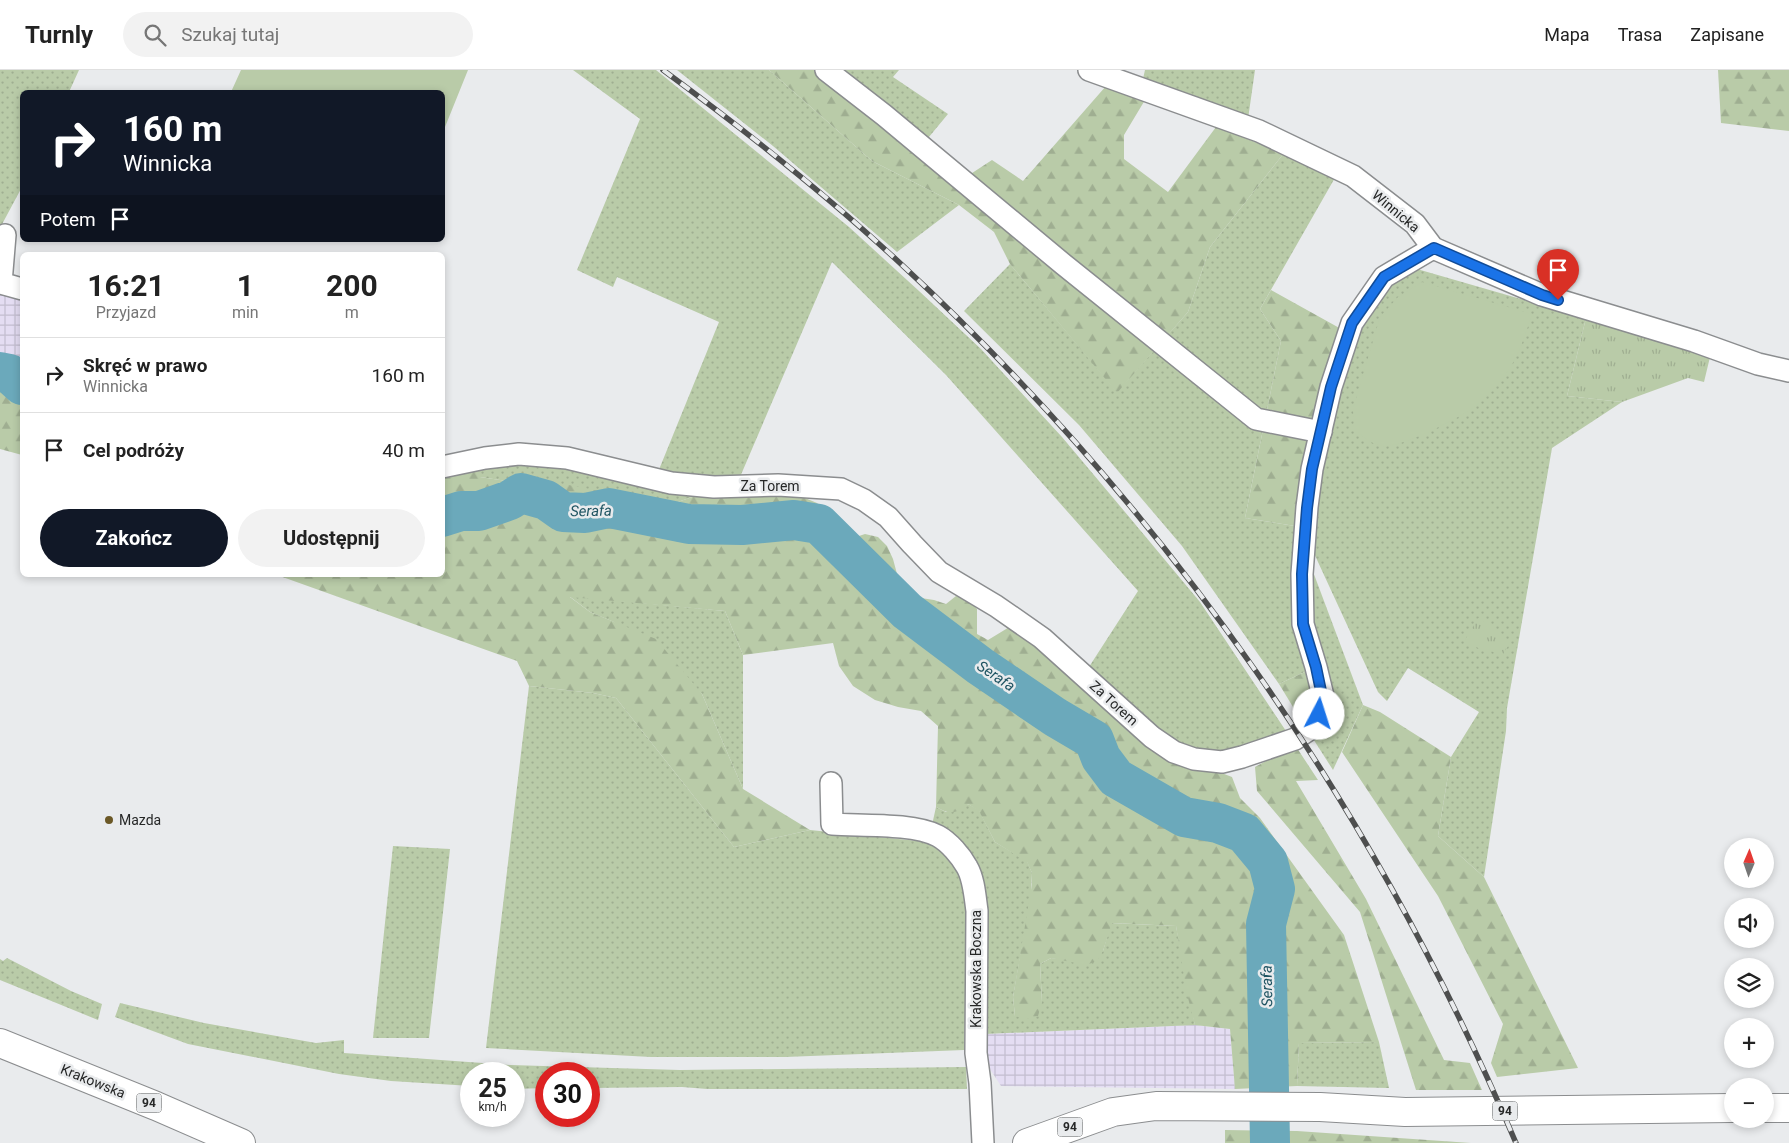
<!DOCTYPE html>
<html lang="pl">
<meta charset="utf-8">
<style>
:root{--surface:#fff;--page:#f2f2f2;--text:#222;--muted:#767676;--line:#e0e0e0;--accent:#111827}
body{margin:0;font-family:Roboto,sans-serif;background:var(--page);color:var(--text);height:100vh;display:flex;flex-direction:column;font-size:19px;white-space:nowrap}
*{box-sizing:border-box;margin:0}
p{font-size:16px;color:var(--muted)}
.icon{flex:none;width:28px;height:28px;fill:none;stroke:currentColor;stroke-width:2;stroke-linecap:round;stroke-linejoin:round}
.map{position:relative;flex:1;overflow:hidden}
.panel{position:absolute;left:20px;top:182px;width:425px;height:325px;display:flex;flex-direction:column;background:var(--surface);border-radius:8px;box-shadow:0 2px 8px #0003}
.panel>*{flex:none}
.top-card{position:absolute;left:20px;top:20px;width:425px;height:152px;border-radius:8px;box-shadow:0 2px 8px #0003;background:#111827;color:#fff;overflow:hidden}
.needle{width:32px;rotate:2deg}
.fabs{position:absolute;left:1724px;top:768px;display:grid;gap:10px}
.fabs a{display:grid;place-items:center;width:50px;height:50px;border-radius:50%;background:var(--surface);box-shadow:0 2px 8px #0003;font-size:25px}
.speed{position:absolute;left:460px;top:992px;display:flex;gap:10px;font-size:25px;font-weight:700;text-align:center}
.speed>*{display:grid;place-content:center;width:65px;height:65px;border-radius:50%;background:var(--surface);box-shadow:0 2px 8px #0003;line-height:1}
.speed small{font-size:12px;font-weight:400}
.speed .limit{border:8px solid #d22;background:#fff;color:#111}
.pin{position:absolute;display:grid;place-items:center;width:42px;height:42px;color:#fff;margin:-51px -21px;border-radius:50% 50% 50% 0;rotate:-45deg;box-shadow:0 0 5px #0007}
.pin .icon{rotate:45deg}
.me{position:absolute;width:55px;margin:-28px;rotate:5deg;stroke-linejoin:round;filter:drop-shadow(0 0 4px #0008)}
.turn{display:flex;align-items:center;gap:18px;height:105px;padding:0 20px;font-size:22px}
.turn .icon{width:65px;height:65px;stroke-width:2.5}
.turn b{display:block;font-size:35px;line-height:42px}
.then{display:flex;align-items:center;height:48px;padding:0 20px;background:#0003;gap:10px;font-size:19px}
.eta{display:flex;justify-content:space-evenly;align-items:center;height:85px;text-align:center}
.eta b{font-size:30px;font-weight:700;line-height:35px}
.primary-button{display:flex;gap:10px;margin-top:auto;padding:10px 20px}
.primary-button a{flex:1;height:58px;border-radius:30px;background:var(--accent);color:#fff;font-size:20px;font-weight:700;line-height:58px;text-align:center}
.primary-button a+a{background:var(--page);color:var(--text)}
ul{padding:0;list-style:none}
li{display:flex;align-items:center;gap:15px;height:75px;padding:0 20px;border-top:1px solid var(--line)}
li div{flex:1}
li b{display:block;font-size:19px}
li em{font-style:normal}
header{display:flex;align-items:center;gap:30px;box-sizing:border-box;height:70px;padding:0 25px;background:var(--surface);border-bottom:1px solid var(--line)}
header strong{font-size:24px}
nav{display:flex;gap:28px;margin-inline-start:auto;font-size:18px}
.search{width:350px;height:45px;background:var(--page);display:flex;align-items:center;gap:12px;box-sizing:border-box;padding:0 18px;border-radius:28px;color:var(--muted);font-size:19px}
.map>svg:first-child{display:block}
.industrial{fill:url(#industrial-grid)}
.grass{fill:url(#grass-dots)}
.forest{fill:url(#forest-firs)}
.park{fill:url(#park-tufts)}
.pitch{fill:#b9cba8}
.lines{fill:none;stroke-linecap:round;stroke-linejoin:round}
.river{stroke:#6ba9bb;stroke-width:40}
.minor-casing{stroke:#8b8d8f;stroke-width:24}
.primary-casing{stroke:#8b8d8f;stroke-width:30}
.minor{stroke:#fff;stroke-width:21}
.primary{stroke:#fff;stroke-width:28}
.rail-casing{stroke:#4e4f4f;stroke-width:5.5}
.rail{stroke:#e9ebed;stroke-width:4;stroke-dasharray:11;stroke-linecap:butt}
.route-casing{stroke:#114b97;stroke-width:12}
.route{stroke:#1a73e8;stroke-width:9}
.poi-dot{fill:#6b5826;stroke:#e9ebed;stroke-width:2}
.labels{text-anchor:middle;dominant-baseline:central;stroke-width:5;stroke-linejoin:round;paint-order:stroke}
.shield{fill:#e9ebed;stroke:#606262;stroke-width:1}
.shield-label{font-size:12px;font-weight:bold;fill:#262727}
.street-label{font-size:14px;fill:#262727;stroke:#e9ebed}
.poi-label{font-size:14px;fill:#262727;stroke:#e9ebed;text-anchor:start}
.water-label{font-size:15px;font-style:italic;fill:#1f5462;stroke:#e9ebed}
</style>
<header>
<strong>Turnly</strong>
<div class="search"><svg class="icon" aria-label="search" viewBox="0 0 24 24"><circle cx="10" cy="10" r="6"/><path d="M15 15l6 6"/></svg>Szukaj tutaj</div>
<nav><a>Mapa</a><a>Trasa</a><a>Zapisane</a></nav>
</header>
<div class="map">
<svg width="1789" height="1073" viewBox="0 0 1789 1073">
<defs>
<pattern id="industrial-grid" width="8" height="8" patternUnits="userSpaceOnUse" patternTransform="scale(1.25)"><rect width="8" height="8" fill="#e4ddf3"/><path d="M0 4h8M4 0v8" fill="none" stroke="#c3bed0"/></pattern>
<pattern id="grass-dots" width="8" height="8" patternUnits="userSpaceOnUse" patternTransform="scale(1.25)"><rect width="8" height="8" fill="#b9cba8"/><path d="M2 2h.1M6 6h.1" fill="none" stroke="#9fae91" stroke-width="1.8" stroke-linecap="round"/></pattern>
<pattern id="forest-firs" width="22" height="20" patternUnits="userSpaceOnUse" patternTransform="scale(1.25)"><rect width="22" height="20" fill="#b9cba8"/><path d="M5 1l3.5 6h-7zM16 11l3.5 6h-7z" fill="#9fae91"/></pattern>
<pattern id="park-tufts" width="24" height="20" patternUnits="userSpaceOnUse" patternTransform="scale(1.25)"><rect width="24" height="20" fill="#b9cba8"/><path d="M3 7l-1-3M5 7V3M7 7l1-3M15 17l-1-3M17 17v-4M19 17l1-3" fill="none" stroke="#9fae91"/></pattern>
</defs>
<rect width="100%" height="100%" fill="#e9ebed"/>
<g class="industrial">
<polygon points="0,222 22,228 22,297 0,292"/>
<polygon points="1195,955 1230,959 1235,1019 1001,1016 990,999 985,964"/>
</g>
<g class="grass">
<polygon points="0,0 79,0 69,22 22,22 22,117 0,158"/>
<polygon points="573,0 656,0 849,157 919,221 981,279 1062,367 1130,448 1200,532 1288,664 1226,684 1183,680 1087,600 1138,521 946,305 832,192 740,407 658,402 719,252 617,207 613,217 577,200 640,49"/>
<polygon points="677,0 769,0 872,91 959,135 897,182 773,76"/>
<polygon points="817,0 899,0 893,7 948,44 919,79"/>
<polygon points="1145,0 1255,0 1248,49 1142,13"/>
<polygon points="1284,83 1336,106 1260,239 1281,271 1245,448 1295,456 1296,553 1311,599 1279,614 1182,476 1079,355 964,241 1010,194 1117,322 1188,242 1210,177"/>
<polygon points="1417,199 1586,248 1567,326 1622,332 1552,378 1507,638 1506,661 1484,807 1438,766 1451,687 1479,642 1408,598 1387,631 1378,622 1312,479 1320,401 1360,254 1389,213"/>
<polygon points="520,390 572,396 698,425 669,435 480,407 480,396"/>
<polygon points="1312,499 1363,635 1333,700 1310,664 1309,549"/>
<polygon points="569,526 725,541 743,585 743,719 702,624 614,552 590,542"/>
<polygon points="529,616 593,623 616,628 734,777 810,760 928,772 948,781 963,802 968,860 964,980 785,987 651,987 486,978"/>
<polygon points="968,734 979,740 995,772 1027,791 1032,803 1031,827 1013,927 1015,946 1042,932 1040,894 1051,888 1062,889 1103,881 1111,853 1176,856 1195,955 985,964 980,818 932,755 936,737 946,742"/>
<polygon points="393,776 450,779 429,968 373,968"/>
<polygon points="7,888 71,921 102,934 98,950 0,910 0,889 3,891"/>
<polygon points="120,933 204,953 316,973 344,970 344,983 510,995 680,1000 966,997 967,1019 707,1019 682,1017 589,1018 589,1004 546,1004 546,1018 514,1019 514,1004 471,1004 471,1016 391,1011 339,1004 188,974 115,947"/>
<polygon points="1379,972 1389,1018 1297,1016 1299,973"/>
</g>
<g class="forest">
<polygon points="769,0 817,0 966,107 992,90 1023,111 1106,16 1145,30 1124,65 1124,89 1168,122 1216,57 1284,83 1210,177 1188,242 1117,323 1010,194 994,162 959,135 872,91"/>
<polygon points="1718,0 1789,0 1789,61 1721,53"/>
<polygon points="1271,220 1343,260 1316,345 1295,456 1245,448 1281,271 1260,239"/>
<polygon points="0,292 22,297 22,385 0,379"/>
<path d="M480 396V407L559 419 564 414 669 435 698 425 742 424 805 428 817 433 826 442 840 465 853 468 865 464 878 467 887 476 893 489 900 515 908 526 934 530 946 534 956 526 968 529 977 539V564L988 570 1011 556 1206 697 1232 707 1240 728 1260 748 1344 865 1379 972 1299 973 1297 1016 1235 1019 1230 959 1195 955 1187 924 1176 856 1112 853 1103 881 1097 891 1086 895 1051 888 1040 894 1042 932 1038 946 1027 949 1015 946 1013 927 1032 814V803L1027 792 995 772 979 741 968 734C955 744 950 745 936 737L938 656 921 641 898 637 875 630 853 616 839 596 833 573 743 585 725 541 570 527 590 542 656 569 702 624 743 719 810 760 734 777 616 628 593 623 529 616 517 591 277 505H442L443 402Z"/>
<polygon points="1311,599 1317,626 1304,655 1279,614"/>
<polygon points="1363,635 1380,642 1451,687 1438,766 1484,807 1578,998 1497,1007 1491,993 1503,954 1438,826 1342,682"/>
<polygon points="1295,675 1318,710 1296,711 1366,829 1444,990 1470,993 1482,1020 1416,1020 1360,842 1257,721 1255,697"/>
<polygon points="1225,1060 1297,1061 1471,1073 1225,1073"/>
</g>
<g class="park">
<polygon points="1586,248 1710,287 1704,312 1688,308 1622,332 1567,326"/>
<polygon points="1478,548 1498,560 1498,565 1510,573 1501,587 1490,580 1488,584 1465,570"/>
</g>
<g class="pitch">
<polygon points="241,0 468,0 443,62 442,22 231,22"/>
<path d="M1422 212 1532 244C1525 266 1518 288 1504 307 1496 317 1484 330 1474 337 1460 348 1398 379 1383 376 1370 374 1362 366 1354 358L1353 339 1380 247 1398 227Z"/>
</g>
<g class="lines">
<g class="river">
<polyline points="0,302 10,304 22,315"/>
<polyline points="442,447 461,441 479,441 510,430 521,423 546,430 563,442 585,443 609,438 689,454 742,455 794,450 819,454 907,541 980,596 1055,647 1094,670 1101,688 1116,708 1184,747 1218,753 1244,763 1268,792 1275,819 1266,854 1270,1073"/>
</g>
<defs>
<g id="minor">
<polyline points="826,0 884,45 1063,194 1256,349 1321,362"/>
<polyline points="1089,0 1259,61 1353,106 1415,154 1433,178 1542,225 1694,271 1758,294 1789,301"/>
<polyline points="5,165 1,213 22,219"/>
<polyline points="442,397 485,388 519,384 567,388 671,413 714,417 778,415 841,419 864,430 888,447 912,474 939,502 996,536 1042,568 1152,667 1174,682 1194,689 1222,692 1242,687 1295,669 1310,659 1319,643 1323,626 1316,597 1303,554 1302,504 1307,437 1312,399 1331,317 1352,253 1384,207 1433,178"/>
<path d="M831 713 832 754C861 756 914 753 938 766 949 772 961 786 967 797 974 809 975 827 977 841L976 983 980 1013 983 1073"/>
</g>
<g id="primary">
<polyline points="0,973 156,1036 241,1073"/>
<polyline points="1765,1038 1789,1038"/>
<polyline points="1027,1073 1113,1042 1156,1036 1320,1037 1405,1042 1732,1038"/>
</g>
</defs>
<use href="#minor" class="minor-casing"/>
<use href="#primary" class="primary-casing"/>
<use href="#minor" class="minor"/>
<use href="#primary" class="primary"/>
<defs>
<path id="rail" d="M663 0C746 61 826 124 901 194 1168 441 1374 738 1516 1073"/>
</defs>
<use href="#rail" class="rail-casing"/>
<use href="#rail" class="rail"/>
</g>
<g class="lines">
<defs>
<polyline id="route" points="1319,644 1322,626 1316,597 1303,554 1302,504 1307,438 1312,399 1331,317 1352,253 1384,207 1434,178 1542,225 1558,230"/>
</defs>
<use href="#route" class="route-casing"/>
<use href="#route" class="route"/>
</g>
<circle class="poi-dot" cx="109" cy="750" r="5"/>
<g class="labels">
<g class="shield">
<rect x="136.5" y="1023.5" width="25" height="19" rx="4"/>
<rect x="1492.5" y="1031.5" width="25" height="19" rx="4"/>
<rect x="1057.5" y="1047.5" width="25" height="19" rx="4"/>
</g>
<g class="shield-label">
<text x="149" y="1033">94</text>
<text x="1505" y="1041">94</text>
<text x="1070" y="1057">94</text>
</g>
<g class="street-label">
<text transform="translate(1396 141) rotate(40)">Winnicka</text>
<text x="770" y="416">Za Torem</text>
<text transform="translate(1114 633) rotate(42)">Za Torem</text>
<text transform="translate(976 899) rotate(-90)">Krakowska Boczna</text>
<text transform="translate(93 1011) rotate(22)">Krakowska</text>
</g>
<g class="poi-label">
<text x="119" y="750">Mazda</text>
</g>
<g class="water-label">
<text transform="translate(591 441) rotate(-1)">Serafa</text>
<text transform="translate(996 606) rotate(34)">Serafa</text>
<text transform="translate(1267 916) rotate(-91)">Serafa</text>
</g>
</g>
</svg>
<div class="fabs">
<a><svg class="needle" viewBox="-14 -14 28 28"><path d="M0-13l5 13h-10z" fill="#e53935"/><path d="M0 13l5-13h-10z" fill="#767676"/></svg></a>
<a><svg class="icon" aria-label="sound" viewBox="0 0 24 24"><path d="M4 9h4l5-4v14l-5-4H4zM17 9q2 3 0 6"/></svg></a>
<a><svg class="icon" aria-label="layers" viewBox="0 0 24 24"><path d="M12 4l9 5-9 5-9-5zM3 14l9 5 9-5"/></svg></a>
<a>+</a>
<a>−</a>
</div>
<div class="speed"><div>25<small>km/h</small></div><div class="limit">30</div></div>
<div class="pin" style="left:1558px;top:230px;background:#d93025"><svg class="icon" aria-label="arrive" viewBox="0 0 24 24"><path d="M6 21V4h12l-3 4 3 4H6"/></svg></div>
<svg class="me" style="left:1319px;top:644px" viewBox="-20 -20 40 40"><circle r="19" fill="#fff"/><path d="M0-13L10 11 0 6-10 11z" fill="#1a73e8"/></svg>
<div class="top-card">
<div class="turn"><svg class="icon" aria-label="right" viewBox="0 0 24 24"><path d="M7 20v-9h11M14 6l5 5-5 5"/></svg><div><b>160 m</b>Winnicka</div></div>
<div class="then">Potem<svg class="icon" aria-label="arrive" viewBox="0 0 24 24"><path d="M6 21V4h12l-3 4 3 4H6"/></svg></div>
</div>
<section class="panel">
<div class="eta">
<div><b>16:21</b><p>Przyjazd</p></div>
<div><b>1</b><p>min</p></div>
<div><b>200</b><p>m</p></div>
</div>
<ul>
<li><svg class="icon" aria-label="right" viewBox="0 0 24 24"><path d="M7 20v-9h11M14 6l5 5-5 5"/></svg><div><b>Skręć w prawo</b><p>Winnicka</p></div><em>160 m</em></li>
<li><svg class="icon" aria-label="arrive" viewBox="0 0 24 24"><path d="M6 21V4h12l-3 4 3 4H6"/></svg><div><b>Cel podróży</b></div><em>40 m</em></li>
</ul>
<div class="primary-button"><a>Zakończ</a><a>Udostępnij</a></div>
</section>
</div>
